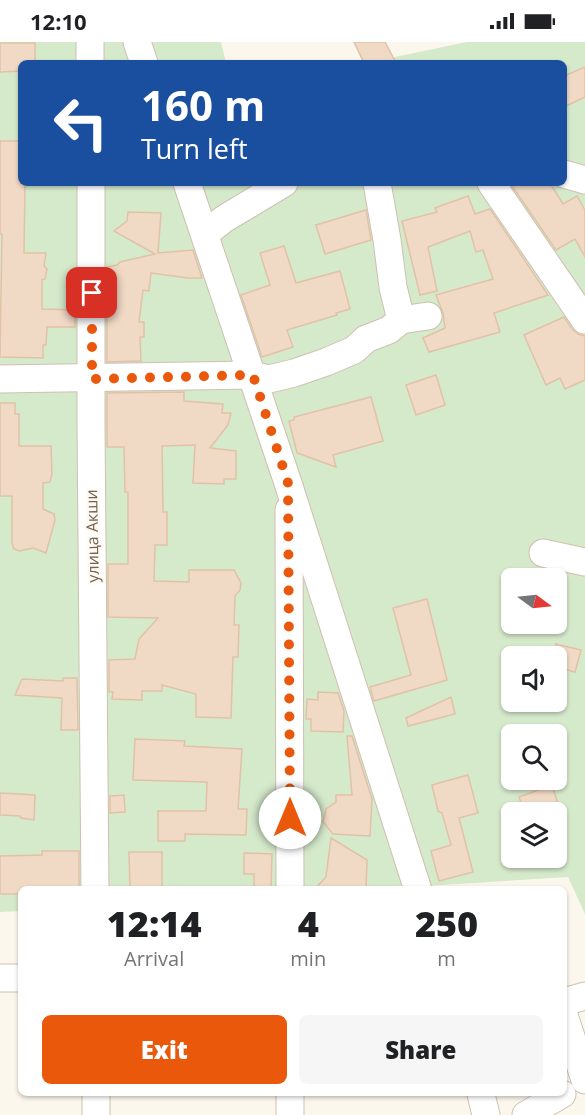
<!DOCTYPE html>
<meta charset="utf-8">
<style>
:root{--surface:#fff;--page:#f6f6f6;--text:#202124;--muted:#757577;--accent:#ea580c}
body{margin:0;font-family:"Open Sans",sans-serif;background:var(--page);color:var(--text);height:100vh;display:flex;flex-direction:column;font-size:22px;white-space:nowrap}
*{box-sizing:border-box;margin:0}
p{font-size:20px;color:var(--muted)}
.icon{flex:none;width:33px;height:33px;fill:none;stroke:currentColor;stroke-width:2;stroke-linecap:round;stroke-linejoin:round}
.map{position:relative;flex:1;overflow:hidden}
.panel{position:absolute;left:18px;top:844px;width:549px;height:210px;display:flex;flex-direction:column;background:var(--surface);border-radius:9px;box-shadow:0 2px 4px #0004}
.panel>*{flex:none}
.guide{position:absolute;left:18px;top:18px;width:549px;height:126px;border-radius:9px;box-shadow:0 2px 4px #0004;background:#1a4fa0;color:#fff;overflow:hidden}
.needle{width:39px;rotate:105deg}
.fabs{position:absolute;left:501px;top:526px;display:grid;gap:12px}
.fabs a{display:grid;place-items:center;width:66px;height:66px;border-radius:9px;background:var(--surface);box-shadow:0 2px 4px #0004;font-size:30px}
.pin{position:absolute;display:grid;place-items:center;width:51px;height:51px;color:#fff;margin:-26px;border-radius:12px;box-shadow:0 3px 9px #0006}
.me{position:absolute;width:66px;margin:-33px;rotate:0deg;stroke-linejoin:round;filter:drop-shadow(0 0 4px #0008)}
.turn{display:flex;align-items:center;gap:21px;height:126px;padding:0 24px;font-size:27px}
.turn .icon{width:78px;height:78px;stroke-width:2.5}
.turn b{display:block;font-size:42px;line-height:51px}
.eta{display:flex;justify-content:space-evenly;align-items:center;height:102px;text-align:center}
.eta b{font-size:36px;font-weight:800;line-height:42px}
.action{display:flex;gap:12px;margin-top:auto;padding:12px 24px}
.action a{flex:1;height:69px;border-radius:9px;background:var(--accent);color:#fff;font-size:24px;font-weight:800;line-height:69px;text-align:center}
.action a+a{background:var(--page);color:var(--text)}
.status{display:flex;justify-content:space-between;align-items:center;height:42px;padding:0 30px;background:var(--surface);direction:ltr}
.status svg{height:16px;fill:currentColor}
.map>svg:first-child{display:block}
.green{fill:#d5e9cb;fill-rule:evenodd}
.building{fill:#f0dac6;stroke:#e1c2a7;stroke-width:1.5}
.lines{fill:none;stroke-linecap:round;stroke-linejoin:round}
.minor-casing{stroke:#cec1b2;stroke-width:29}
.minor{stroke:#fff;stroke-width:27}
.route{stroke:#ea580c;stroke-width:10;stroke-dasharray:0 18}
.labels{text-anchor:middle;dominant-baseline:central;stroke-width:5;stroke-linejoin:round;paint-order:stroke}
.street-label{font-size:16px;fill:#776150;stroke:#fefbf4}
</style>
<div class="status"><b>12:10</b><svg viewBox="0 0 49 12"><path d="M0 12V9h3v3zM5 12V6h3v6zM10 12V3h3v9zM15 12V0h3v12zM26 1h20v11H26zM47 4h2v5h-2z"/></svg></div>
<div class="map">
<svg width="585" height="1073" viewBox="0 0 585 1073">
<rect width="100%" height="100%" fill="#fcf7ed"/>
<path class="green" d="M0 0H221L226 21H21V141H564V21H366L467 0H585V872L568 835 363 848H21V869L0 870ZM512 537H556V582H512ZM512 615H556V660H512ZM512 693H556V738H512ZM512 771H556V816H512Z"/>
<g class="building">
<polygon points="354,0 385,0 396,21 364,21"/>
<polygon points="0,1 35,1 35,21 21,21 21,29 0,30"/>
<polygon points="585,25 585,55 564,65 564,34"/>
<polygon points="0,99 21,99 21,141 25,141 24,211 46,211 44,224 47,227 45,237 42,238 42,267 75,268 75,285 47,285 46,303 43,303 43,316 0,315 2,192 0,192"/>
<polygon points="510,141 550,141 563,162 577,154 585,168 585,215 575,197 556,208"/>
<polygon points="468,154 475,172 490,167 548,253 494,271 500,290 429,310 423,296 445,286 443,271 436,253 493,237 483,208 476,210 470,189 428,205 437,249 420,253 402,179 437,170 435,166"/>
<polygon points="366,168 371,198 325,212 316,183"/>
<polygon points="128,170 161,171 158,211 193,208 202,236 188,236 151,231 149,249 143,248 139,280 144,280 144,295 140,295 141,319 107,320 107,225 117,223 120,220 155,212 114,189 127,179"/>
<polygon points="284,204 296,241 340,229 350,267 336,271 337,273 287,288 293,305 262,315 241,253 270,243 260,211"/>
<polygon points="564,275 572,287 578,292 585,294 585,338 565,347 560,336 546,343 524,293"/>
<polygon points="436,333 445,363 416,373 406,343"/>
<polygon points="184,350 184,359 223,362 222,371 231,371 228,383 210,406 236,409 236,437 224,437 224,442 193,441 195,403 162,404 163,470 167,470 167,503 155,503 154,539 189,540 189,528 234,528 241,541 240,548 235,554 234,583 239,583 238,615 233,615 231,676 196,675 196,652 162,643 162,649 142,649 142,658 112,657 113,650 109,650 109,618 135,617 139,597 158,576 108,575 108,522 128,522 128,450 125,450 124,405 107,405 107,351"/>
<polygon points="371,355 383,399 333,413 336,425 297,411 289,379 294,378 294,375"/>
<polygon points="0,361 15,361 15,372 19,372 19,404 51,404 52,432 50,440 43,441 43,467 54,472 55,478 46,511 33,506 19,509 14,507 12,501 12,454 0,454"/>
<polygon points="427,557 447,638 374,659 370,645 411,633 393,566"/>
<polygon points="556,602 581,608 575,630 556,625"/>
<polygon points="63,636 77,636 78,688 61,688 62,656 15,653 22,637 63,639"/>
<polygon points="318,650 338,651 344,669 343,690 311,689 311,677 306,677 307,657 318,658"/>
<polygon points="451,655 455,672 408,684 406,676"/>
<polygon points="347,694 352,694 372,757 370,794 333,792 323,780 326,767 336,760 336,753 352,753"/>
<polygon points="135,697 185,699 184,704 242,707 238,767 247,767 246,793 185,792 185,799 158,799 158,769 206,769 207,740 133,738"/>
<polygon points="468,733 478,771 459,776 473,830 439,839 431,809 451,803 442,771 438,769 432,743"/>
<polygon points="552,743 561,771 525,771 519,755"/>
<polygon points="0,751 35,753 34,778 21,776 20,774 0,773"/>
<polygon points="124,753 125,770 110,771 110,754"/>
<polygon points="331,796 367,818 366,848 314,848 326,835"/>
<polygon points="42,809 79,809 79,848 20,848 20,852 0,852 0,814 42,813"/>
<polygon points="129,810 162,810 162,848 130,848"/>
<polygon points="244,811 272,812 271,846 254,846 254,832 244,832"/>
</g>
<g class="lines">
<defs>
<g id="minor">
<polyline points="90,0 90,21"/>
<polyline points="137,0 144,21"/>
<polyline points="564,132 585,138"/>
<polyline points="91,141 91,382 95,848"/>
<polyline points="187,141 288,441 418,848"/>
<polyline points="491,141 585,278"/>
<polyline points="205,192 224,177 284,141"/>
<polyline points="401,278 428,274"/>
<polyline points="0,337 253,333 269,337 294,331 326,320 354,308 366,297 389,288 401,278 393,245 387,198 377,141"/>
<polyline points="289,468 290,848"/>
<polyline points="543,511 585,520"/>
<polyline points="0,936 21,936"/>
<polyline points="564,960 585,954"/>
<polyline points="564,973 585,1038"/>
<polyline points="96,1052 96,1073"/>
<polyline points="290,1052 290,1073"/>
<polyline points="481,1052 486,1073"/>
<polyline points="526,1073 562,1052"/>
</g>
</defs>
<use href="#minor" class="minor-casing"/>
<use href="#minor" class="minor"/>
</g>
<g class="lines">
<polyline class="route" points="92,251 92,337 253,333 288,441 290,776"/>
</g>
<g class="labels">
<g class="street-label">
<text transform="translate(92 494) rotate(-91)">улица Акши</text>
</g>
</g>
</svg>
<div class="fabs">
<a><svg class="needle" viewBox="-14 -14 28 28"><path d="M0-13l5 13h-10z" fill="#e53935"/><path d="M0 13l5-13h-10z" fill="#757577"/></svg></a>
<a><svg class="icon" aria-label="sound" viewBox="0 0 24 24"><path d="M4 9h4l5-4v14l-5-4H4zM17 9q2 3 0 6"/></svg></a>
<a><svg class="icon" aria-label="search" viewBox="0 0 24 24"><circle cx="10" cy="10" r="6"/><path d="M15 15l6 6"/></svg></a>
<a><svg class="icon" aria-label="layers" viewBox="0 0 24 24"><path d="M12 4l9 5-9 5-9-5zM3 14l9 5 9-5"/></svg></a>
</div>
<div class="pin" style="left:92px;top:251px;background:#d93025"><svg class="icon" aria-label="arrive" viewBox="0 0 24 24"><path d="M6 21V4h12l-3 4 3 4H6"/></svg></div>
<svg class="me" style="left:290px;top:776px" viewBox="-20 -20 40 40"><circle r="19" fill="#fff"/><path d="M0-13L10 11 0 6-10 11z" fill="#ea580c"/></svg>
<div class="guide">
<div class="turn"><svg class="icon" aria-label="left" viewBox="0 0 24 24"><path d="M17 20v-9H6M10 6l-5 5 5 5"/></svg><div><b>160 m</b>Turn left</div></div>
</div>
<section class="panel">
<div class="eta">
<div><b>12:14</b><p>Arrival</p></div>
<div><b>4</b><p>min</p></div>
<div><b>250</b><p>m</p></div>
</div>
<div class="action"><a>Exit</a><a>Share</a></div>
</section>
</div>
